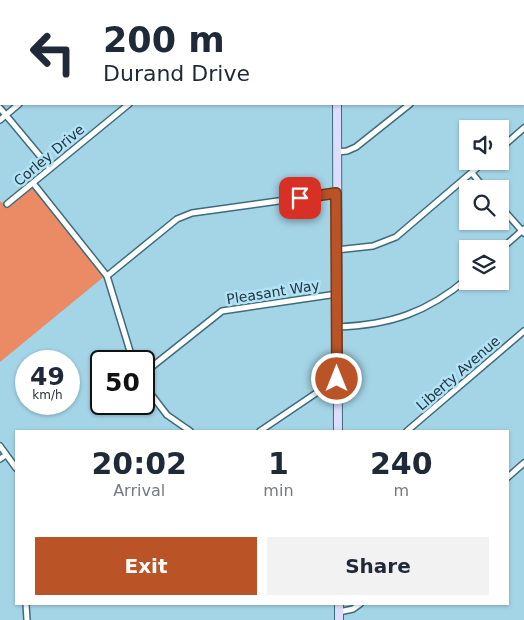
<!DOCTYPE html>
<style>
:root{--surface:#fff;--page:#f2f2f3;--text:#1f2937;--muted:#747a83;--accent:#ba5427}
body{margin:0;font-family:"DejaVu Sans",sans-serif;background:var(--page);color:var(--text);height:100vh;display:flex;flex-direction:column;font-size:19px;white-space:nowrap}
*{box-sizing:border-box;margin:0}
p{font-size:16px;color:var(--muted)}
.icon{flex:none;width:28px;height:28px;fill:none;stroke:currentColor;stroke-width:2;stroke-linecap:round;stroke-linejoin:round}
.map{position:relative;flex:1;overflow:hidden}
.drawer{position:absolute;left:15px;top:430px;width:494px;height:175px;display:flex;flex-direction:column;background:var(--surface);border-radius:0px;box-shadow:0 1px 4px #0004}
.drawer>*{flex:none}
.banner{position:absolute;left:0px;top:0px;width:525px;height:105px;box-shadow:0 1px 4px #0004;background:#fff;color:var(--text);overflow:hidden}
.controls{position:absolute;left:459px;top:120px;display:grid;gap:10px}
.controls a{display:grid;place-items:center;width:50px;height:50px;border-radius:0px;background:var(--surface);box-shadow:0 1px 4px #0004;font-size:25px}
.speed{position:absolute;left:15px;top:350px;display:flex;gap:10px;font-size:25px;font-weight:700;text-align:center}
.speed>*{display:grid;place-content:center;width:65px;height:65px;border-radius:50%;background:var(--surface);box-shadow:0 1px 4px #0004;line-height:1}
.speed small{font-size:12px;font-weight:400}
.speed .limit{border:2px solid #111;border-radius:8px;background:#fff;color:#111}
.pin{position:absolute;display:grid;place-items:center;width:42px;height:42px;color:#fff;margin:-21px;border-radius:10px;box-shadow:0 2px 8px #0006}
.me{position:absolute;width:55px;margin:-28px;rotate:0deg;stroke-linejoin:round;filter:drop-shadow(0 0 4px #0008)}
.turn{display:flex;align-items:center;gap:18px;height:105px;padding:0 20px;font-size:22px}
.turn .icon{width:65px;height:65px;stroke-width:2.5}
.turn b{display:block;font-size:35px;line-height:42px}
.eta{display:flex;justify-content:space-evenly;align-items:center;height:85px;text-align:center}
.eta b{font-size:30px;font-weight:600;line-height:35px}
.primary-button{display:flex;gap:10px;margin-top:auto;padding:10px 20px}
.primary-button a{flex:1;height:58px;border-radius:0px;background:var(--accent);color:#fff;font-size:20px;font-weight:600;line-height:58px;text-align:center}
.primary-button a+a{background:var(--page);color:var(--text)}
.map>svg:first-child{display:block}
.green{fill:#eb8b65}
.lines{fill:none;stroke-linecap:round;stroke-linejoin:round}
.service-casing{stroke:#3d6c7c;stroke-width:5}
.minor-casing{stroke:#3d6c7c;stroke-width:8}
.secondary-casing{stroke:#3d6c7c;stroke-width:10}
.service{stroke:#fff;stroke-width:2.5}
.minor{stroke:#fff;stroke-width:5}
.secondary{stroke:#ddddfd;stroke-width:8}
.route-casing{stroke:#793719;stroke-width:12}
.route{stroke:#ba5427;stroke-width:9}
.labels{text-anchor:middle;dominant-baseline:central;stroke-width:5;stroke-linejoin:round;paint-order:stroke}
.street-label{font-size:14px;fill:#23373e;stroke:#b1e2f5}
</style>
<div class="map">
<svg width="524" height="620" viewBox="0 0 524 620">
<rect width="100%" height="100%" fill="#a4d5e7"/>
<polygon class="green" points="33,185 106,275 0,362 0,201 6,206"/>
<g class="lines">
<defs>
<polyline id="service" points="508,0 509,1"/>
<g id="minor">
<polyline points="483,0 484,1"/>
<polyline points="35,1 37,0"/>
<polyline points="143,1 145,0"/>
<polyline points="253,1 254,0"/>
<polyline points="411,1 412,0"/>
<polyline points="0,30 1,29"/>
<polyline points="524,50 524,51"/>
<polyline points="0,108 50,168"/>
<polyline points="0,120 19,104"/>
<polyline points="500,149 524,128"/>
<polyline points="337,152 347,151 356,147 410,104"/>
<polyline points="472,173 485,189"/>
<polyline points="33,183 107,276 133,361"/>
<polyline points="7,204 129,104"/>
<polyline points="500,206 524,233"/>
<polyline points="336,250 373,246 396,237 485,161"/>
<polyline points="500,250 524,229"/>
<polyline points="107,276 177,219 192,213 336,193"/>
<path d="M337 327C390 325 427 313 468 278"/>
<polyline points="144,373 222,311 337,294"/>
<polyline points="144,385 167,415 190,431"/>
<polyline points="260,431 337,379"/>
<polyline points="407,431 524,331"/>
<polyline points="0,446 16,468"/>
<polyline points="0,459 6,455"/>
<polyline points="508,477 524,463"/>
<polyline points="26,604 27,620"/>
<polyline points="339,612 353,609 360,604"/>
</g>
<g id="secondary">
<polyline points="336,0 336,1"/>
<polyline points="337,104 338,431"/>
<polyline points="339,604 339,620"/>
</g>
</defs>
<use href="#service" class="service-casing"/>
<use href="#minor" class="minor-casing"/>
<use href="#secondary" class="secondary-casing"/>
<use href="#service" class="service"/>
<use href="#minor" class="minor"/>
<use href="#secondary" class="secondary"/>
</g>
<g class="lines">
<defs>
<polyline id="route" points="300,198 336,193 337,379"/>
</defs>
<use href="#route" class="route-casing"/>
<use href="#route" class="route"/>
</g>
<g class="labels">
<g class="street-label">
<text transform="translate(49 155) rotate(-40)">Corley Drive</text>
<text transform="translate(273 292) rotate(-9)">Pleasant Way</text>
<text transform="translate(458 373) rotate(-41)">Liberty Avenue</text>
</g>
</g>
</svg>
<div class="controls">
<a><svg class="icon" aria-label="sound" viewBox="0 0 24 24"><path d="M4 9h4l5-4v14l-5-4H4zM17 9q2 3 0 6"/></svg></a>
<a><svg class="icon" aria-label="search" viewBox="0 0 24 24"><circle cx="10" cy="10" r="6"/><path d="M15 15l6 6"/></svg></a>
<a><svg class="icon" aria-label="layers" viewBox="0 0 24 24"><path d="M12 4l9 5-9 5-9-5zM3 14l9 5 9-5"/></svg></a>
</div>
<div class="speed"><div>49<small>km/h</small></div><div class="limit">50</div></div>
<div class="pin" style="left:300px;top:198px;background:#d93025"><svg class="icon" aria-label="arrive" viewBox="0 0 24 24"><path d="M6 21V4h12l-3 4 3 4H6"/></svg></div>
<svg class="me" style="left:337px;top:379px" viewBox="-20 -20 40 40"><circle r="17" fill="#ba5427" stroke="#fff" stroke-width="3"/><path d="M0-11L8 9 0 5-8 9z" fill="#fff"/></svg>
<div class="banner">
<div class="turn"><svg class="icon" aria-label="left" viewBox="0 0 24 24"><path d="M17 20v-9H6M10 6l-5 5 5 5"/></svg><div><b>200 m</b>Durand Drive</div></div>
</div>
<section class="drawer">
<div class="eta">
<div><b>20:02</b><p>Arrival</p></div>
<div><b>1</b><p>min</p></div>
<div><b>240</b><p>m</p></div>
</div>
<div class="primary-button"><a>Exit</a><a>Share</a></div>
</section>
</div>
